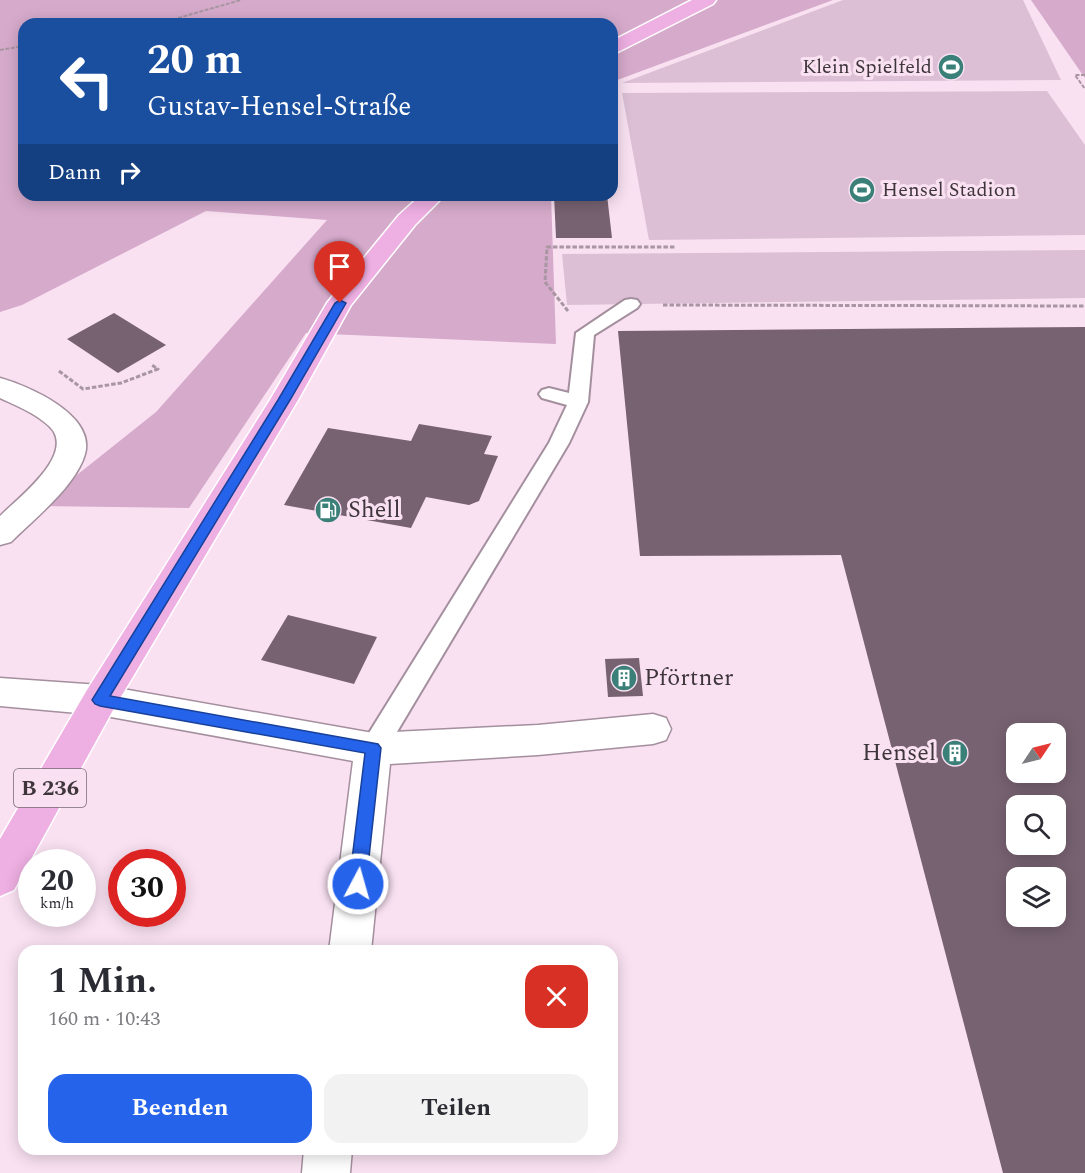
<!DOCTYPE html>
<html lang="de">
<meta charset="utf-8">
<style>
:root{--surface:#fff;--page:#f2f2f3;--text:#2b2b33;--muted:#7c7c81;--accent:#2563eb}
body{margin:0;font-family:Spectral,serif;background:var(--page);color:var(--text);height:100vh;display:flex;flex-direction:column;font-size:22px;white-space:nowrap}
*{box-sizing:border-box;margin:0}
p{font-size:20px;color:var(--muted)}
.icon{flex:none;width:33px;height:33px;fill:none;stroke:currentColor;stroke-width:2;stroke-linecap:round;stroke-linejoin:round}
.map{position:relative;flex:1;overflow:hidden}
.details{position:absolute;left:18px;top:945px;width:600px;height:210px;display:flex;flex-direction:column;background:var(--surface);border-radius:18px;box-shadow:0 3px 15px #0003}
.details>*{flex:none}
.guide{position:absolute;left:18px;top:18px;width:600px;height:183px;border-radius:18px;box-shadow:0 3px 15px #0003;background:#1a4fa0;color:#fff;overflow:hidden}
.needle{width:39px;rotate:55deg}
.fabs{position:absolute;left:1006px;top:723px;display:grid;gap:12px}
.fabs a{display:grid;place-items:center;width:60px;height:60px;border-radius:12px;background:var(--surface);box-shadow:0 3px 15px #0003;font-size:30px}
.speed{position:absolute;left:18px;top:849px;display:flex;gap:12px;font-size:30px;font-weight:700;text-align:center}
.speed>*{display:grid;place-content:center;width:78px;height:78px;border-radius:50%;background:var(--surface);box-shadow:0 3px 15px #0003;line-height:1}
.speed small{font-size:15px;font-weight:400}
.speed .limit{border:9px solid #d22;background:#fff;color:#111}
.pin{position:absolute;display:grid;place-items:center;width:51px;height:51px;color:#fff;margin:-62px -26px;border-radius:50% 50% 50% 0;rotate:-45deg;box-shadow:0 0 6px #0007}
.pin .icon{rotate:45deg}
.me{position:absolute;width:66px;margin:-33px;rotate:6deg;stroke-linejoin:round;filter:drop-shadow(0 0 4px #0008)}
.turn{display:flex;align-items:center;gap:21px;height:126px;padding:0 30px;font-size:27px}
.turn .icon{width:78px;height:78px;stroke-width:2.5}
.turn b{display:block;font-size:42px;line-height:51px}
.then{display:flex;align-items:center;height:57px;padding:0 30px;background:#0003;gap:12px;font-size:22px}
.round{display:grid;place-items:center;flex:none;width:63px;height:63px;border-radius:18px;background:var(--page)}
.head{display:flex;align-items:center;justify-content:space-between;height:102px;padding:0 30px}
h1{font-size:36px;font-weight:700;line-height:45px}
.action{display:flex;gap:12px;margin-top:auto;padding:12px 30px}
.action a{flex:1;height:69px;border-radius:18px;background:var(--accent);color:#fff;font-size:24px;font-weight:700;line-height:69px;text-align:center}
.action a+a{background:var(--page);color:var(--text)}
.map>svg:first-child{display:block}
.green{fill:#dcbfd4}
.forest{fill:#d6aacb}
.building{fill:#776271;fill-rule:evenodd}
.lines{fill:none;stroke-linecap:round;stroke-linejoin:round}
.lane-casing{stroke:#a48f9e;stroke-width:4}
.street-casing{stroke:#a48f9e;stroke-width:3}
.primary-casing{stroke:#fff;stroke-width:3}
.path-far1{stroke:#a896a2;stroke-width:2;stroke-dasharray:4 1.5;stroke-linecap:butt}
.path{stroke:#a896a2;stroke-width:3;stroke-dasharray:4.5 2;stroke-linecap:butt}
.lane{fill:#fff;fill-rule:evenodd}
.street{fill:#fff;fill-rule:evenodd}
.primary{fill:#eeafe2;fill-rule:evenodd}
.route{fill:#2563eb;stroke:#184099;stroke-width:1.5}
.labels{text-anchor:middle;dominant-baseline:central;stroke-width:6;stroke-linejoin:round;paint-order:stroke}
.far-poi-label{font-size:20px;fill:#3f363c;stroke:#f9e1f2;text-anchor:end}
.shield{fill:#f9e1f2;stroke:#776973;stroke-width:1.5}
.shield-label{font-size:22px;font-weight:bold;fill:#3f363c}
.poi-label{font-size:24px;fill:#3f363c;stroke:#f9e1f2;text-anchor:start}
</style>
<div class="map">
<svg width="1085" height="1173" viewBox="0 0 1085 1173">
<rect width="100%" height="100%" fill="#f9e1f2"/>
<g class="green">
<polygon points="843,0 1023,0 1061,80 622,83"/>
<polygon points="1047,91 1085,145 1085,235 649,240 622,93"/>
<polygon points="1085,250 1085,298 567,305 562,254"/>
</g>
<g class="forest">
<polygon points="0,0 833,0 612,82 612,24 24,24 24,195 551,195 556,344 306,333 189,508 38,506 156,412 327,220 206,211 22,305 0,312"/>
<polygon points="1031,0 1085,0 1085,78 1080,71"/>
</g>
<g class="building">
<polygon points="554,195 607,195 612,238 556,238"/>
<polygon points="114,313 166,345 118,373 67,339"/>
<path d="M1085 327V1173H1003L841 555 640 556 618 331ZM1017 734H1056V772H1017ZM1017 806H1056V844H1017ZM1017 878H1056V916H1017Z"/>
<polygon points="419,424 492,436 484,454 498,456 479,501 469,505 426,497 411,528 284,505 328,428 411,441"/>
<polygon points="288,615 377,637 354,684 261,660"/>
<polygon points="639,658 643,696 608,697 605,659"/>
</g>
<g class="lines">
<defs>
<polygon id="lane" points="631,299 637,300 640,304 637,308 594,335 588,402 569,443 382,757 373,760 364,757 360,749 364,741 549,443 567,405 542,398 539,394 542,390 549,388 569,393 576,333 625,300"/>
<g id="street">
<path d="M0 378C29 386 96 415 85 454 76 486 34 519 11 542L0 545V516C18 498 78 453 49 426 35 413 17 406 0 398Z"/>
<polygon points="0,678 100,685 373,733 538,725 653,714 666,718 671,729 666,740 653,744 538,755 390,764 371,951 329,951 353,761 100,715 0,706"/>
<polygon points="304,1149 352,1149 350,1173 302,1173"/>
</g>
<g id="primary">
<polygon points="692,0 716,0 713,4 612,55 612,41"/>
<polygon points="421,195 445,195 415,225 351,305 298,400 113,710 14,890 0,896 0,839 87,690 270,400 327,303 399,215"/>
</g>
</defs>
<use href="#lane" class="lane-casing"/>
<use href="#street" class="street-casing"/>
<use href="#primary" class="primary-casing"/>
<g class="path-far1">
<polyline points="157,24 241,0"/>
<polyline points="0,50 24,46"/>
<polyline points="1085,75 1075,75 1085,89"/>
</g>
<g class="path">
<polyline points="663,305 1085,306"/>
<polyline points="568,311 545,282 547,247 675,247"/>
<polyline points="59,371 83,389 121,383 158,369 152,365"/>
</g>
<use href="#lane" class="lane"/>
<use href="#street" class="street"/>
<use href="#primary" class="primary"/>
</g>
<polygon class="route" points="340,300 346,303 290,400 110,696 378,744 381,748 366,884 364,889 358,891 352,889 349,884 365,753 100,706 95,704 92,700 278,400 335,303"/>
<defs>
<symbol id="stadium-disc" viewBox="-11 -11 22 22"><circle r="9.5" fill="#3a8078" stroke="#f9e1f2"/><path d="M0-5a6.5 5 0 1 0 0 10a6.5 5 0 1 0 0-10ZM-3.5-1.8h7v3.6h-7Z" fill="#fff"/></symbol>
<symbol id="fuel-disc" viewBox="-11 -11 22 22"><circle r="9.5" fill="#3a8078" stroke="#f9e1f2"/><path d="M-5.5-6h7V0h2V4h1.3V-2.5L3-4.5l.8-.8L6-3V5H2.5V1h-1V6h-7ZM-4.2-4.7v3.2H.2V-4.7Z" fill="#fff"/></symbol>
<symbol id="building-disc" viewBox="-11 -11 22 22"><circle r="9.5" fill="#3a8078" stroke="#f9e1f2"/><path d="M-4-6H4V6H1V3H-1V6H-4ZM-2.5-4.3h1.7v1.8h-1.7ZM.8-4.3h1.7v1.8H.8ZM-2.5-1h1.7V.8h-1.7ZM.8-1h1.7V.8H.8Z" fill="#fff"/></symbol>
</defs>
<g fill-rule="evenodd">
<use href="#stadium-disc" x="936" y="52" width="30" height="30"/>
<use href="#stadium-disc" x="847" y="175" width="30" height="30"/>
<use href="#fuel-disc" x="313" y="495" width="30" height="30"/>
<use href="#building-disc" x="609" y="663" width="30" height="30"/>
<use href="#building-disc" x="940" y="738" width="30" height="30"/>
</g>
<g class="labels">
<g class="far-poi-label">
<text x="932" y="67">Klein Spielfeld</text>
<text x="882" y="190" text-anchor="start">Hensel Stadion</text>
</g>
<rect class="shield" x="14" y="769" width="72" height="38" rx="4.5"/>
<g class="shield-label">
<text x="50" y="788">B 236</text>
</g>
<g class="poi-label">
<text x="348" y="510">Shell</text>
<text x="644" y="678">Pförtner</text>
<text x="936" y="753" text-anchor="end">Hensel</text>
</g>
</g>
</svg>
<div class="fabs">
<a><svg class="needle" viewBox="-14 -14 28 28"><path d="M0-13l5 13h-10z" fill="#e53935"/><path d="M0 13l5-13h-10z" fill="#7c7c81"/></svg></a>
<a><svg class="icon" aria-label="search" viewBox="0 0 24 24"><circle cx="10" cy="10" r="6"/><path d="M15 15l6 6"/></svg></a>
<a><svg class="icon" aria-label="layers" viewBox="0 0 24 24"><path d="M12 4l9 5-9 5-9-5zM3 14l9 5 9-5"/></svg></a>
</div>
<div class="speed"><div>20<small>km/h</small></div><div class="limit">30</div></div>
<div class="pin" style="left:340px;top:303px;background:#d93025"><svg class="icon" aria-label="arrive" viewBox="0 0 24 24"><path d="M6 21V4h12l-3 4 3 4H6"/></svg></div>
<svg class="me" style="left:358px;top:884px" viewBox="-20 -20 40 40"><circle r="17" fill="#2563eb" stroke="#fff" stroke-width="3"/><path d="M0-11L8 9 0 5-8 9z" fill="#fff"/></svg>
<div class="guide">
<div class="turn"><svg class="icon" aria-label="left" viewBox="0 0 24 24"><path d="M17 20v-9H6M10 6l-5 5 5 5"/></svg><div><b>20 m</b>Gustav-Hensel-Straße</div></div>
<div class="then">Dann<svg class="icon" aria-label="right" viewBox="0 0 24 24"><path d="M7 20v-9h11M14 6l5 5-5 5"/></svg></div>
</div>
<section class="details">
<div class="head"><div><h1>1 Min.</h1><p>160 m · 10:43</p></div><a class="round" style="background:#d93025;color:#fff"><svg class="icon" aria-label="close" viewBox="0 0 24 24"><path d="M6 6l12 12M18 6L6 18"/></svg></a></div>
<div class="action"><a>Beenden</a><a>Teilen</a></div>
</section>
</div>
